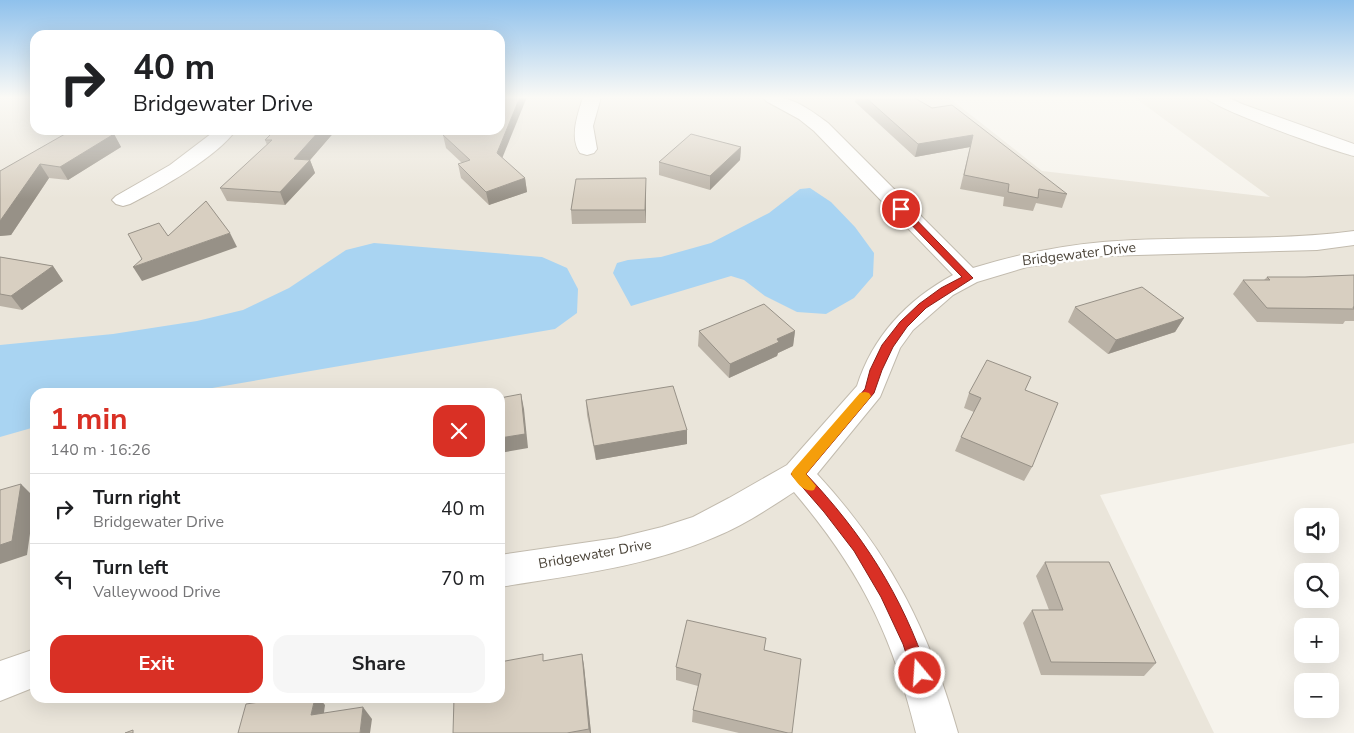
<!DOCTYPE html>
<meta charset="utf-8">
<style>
:root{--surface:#fff;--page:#f6f6f6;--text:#202124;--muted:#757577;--line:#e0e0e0;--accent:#d93025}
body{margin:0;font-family:"Nunito Sans",sans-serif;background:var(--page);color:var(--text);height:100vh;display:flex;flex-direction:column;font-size:19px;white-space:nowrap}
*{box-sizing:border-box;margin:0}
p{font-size:16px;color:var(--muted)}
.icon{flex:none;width:28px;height:28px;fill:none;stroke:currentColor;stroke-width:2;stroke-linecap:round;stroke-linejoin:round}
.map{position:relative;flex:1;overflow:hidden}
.drawer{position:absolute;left:30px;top:388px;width:475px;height:315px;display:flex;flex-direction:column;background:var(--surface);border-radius:15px;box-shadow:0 5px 20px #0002}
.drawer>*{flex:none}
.top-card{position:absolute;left:30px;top:30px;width:475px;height:105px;border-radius:15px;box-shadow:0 5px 20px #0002;background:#fff;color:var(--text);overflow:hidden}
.fabs{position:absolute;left:1294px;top:508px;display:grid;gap:10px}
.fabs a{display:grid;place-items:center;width:45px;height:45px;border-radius:10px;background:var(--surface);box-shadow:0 5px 20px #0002;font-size:25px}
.pin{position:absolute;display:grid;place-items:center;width:42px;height:42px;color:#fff;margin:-21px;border:2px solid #fff;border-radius:50%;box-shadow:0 1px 5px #0007}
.me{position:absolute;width:55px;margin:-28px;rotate:342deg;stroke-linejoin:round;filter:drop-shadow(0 0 4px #0008)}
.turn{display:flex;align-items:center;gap:18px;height:105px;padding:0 20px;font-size:22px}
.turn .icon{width:65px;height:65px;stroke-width:2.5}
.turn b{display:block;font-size:35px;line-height:42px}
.round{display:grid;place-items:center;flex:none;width:52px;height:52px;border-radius:15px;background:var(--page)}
.summary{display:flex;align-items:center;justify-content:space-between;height:85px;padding:0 20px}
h1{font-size:30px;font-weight:700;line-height:38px;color:var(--accent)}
.cta{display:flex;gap:10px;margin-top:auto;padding:10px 20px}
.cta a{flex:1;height:58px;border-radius:15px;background:var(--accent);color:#fff;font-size:20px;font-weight:700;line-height:58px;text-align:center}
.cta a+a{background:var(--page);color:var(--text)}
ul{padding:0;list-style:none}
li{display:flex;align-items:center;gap:15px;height:70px;padding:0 20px;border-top:1px solid var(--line)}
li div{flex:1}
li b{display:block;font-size:19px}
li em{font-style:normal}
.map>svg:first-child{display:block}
.residential{fill:#eae5da;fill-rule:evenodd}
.water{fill:#a9d4f2}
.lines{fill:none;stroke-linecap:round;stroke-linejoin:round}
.minor-casing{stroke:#c2bbae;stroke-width:2}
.minor{fill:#fff;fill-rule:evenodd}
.wall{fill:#bab2a6}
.shaded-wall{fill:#979187}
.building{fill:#d8cfc1;stroke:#979187}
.route{fill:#d93025;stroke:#8d1f18}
.slow{fill:#f59e0b}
.labels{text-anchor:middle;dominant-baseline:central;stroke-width:5;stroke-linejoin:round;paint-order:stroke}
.street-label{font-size:14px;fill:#4b4439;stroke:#fff}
</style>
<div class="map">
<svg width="1354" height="733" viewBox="0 0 1354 733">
<rect width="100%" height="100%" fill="#f6f3ec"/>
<path class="residential" d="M0 97H35V130H500V97H948L1042 171 1270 197 1134 97H1354V443L1100 495 1214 733H0ZM35 392H500V698H35Z"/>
<g class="water">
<polygon points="810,188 831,202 855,227 874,253 873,276 854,298 826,314 797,312 765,296 744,280 731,276 631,306 613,273 617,263 628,260 661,257 711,243 769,213 800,189"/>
<polygon points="374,243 542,257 567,268 578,289 577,313 555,329 189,392 35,392 35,427 0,437 0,345 113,334 197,321 243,310 289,288 346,250"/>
</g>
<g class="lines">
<defs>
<g id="minor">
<path d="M583 97H601L593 126 597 149 594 153 587 155 580 153C569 137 578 114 583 97Z"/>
<path d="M763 97C791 95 806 107 828 123L973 268C1015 255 1058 246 1103 242 1187 235 1271 242 1354 231V245L1317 250 1102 256 1027 267 977 282 953 295 913 330 900 348 880 397 817 474C890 553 929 630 958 733H916C892 634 860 570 794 492 769 508 743 526 715 537 646 567 573 575 500 587V555L617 538 662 527 693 517 729 498 787 465 857 386C873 336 907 300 953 275L814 131 799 119 766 101Z"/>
<path d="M1205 97H1227L1242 104 1354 144V156C1333 151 1214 109 1205 97Z"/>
<path d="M216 130H236C217 157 160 189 130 204L123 206 116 204 112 200 116 196 170 165Z"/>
<polygon points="35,649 35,687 0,701 0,661"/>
</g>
</defs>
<use href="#minor" class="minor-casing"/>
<use href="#minor" class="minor"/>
</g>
<g class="wall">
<polygon points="856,97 913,97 1067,194 1062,208 1036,203 1033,211 1003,206 1004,197 960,189 970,147 915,157 855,102"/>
<polygon points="336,130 310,160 315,173 285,205 227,201 220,188 267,145 265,140"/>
<polygon points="114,134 121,147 68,180 49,178 11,235 0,236 0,171"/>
<polygon points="443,135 502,158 525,178 527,192 489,205 461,178 458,164 462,163 446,148"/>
<polygon points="741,147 740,160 710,190 659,175 659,162"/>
<polygon points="646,192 646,223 572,224 571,210"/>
<polygon points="0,257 53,266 63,281 22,310 0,306"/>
<polygon points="1354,275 1354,321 1345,321 1343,324 1257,322 1233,294 1243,280 1264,280 1267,277 1305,277"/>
<polygon points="1075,307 1184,318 1175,332 1108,354 1068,322"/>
<polygon points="699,331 795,331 793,346 778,353 777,356 729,378 698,346"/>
<polygon points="1025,390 1032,467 1024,481 955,451 961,437 974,412 964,408 969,393"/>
<polygon points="586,400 687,430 687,444 596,460 587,415"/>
<polygon points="1045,562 1156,663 1144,676 1041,675 1023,623 1032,610 1049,610 1036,576"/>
<polygon points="764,650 792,733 739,733 692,722 693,710 698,686 676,680 676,667"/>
<polygon points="582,654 584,666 591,733 453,733 544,661"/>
</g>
<g class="shaded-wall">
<polygon points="520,97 527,97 499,166 497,153"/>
<polygon points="320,130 336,130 304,167 310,160 315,173 285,205 280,192 294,159"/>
<polygon points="114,134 121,147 68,180 60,167"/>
<polygon points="973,135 970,147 915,157 918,144"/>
<polygon points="741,147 740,160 710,190 710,176"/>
<polygon points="40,164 49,178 11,235 0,236 0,221"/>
<polygon points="525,178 527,192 489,205 486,192"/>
<polygon points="646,178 646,223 645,210"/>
<polygon points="230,233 237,247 142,281 133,267"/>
<polygon points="53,266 63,281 22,310 11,296"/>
<polygon points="1184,318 1175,332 1108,354 1116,340"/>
<polygon points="795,331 793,346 778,353 777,356 729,378 730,364 777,339"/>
<polygon points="521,394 524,409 528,448 500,453 500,438"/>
<polygon points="687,430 687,444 596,460 594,446"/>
<polygon points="21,484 35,498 27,555 0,564 0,545"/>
<polygon points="582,654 584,666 591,733 590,733 589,729"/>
<polygon points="315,698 319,698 325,705 322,727 311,715"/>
<polygon points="363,707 372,719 370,733 360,733"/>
</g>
<g class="building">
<polygon points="500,97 520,97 497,153 525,178 486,192 458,164 470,160 443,135 446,130 500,130"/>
<polygon points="865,97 913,97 932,108 952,105 1067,194 1039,189 1038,198 1008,192 1009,184 964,175 973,135 918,144"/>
<polygon points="72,130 81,130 114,134 60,167 40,164 0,221 0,171"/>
<polygon points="275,130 320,130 294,159 310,160 280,192 220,188 272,140 265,140"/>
<polygon points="691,134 741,147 710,176 659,162"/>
<polygon points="646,178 645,210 571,210 576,179"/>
<polygon points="206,201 230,233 133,267 142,259 128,234 159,223 168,236"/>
<polygon points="0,257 53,266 11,296 0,294"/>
<polygon points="1354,275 1354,307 1353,307 1354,309 1267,308 1243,280 1270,280 1267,277 1305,277"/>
<polygon points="1142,287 1184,318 1116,340 1075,307"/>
<polygon points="764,304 795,331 777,339 779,342 730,364 699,331"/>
<polygon points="987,360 1031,377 1025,390 1058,403 1032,467 961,437 981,398 969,393"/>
<polygon points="673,386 687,430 594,446 586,400"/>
<polygon points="521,394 525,434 500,438 500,398"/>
<polygon points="21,484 12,541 0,545 0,490"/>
<polygon points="1045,562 1109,562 1156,663 1051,662 1032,610 1063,610"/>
<polygon points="687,620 766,638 764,650 801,659 792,733 788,733 693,710 701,674 676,667"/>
<polygon points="543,654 543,661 582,654 589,729 567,733 453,733 454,698 500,698 500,662"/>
<polygon points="286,698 315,698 311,715 363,707 360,733 238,733 246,704"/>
<polygon points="133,730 133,733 125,733"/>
</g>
<linearGradient id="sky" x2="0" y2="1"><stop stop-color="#8fc1ec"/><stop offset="0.49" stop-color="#fbfaf6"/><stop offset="1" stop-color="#fbfaf6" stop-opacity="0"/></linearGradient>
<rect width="1354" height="199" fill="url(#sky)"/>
<path class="route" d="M901 206 904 207 973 278 926 308 907 327 893 347 882 370 874 393 806 474C862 533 902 595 928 673L926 678 920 681 914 678 903 644 881 597 854 551 824 512 791 474 865 389 870 370 882 345 900 322 919 304 941 288 962 277 898 211 897 209Z"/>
<path class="slow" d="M865 392 869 393 871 396 869 399 806 474 816 486 814 490C804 493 796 482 791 474L793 470 860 393Z"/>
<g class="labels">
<g class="street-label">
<text transform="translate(1079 254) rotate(-7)">Bridgewater Drive</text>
<text transform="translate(595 554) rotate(-10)">Bridgewater Drive</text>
</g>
</g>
</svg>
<div class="fabs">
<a><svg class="icon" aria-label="sound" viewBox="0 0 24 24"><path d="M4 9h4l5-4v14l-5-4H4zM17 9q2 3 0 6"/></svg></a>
<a><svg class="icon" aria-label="search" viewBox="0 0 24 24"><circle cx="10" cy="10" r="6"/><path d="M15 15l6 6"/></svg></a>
<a>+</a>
<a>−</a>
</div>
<div class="pin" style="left:901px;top:209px;background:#d93025"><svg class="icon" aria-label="arrive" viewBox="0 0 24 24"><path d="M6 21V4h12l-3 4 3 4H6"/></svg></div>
<svg class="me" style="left:920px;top:673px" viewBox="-20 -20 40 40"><circle r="17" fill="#d93025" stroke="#fff" stroke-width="3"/><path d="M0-11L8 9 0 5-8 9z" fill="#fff"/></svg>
<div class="top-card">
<div class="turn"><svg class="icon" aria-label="right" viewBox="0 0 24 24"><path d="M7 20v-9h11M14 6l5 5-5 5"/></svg><div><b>40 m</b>Bridgewater Drive</div></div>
</div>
<section class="drawer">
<div class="summary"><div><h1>1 min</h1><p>140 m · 16:26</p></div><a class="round" style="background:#d93025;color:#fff"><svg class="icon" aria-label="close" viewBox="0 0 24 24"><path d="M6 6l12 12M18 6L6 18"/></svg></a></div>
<ul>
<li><svg class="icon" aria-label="right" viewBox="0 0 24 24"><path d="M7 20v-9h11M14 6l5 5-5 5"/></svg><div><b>Turn right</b><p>Bridgewater Drive</p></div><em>40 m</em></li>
<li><svg class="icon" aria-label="left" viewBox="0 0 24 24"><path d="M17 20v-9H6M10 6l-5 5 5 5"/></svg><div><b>Turn left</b><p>Valleywood Drive</p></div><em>70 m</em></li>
</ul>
<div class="cta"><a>Exit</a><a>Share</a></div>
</section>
</div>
